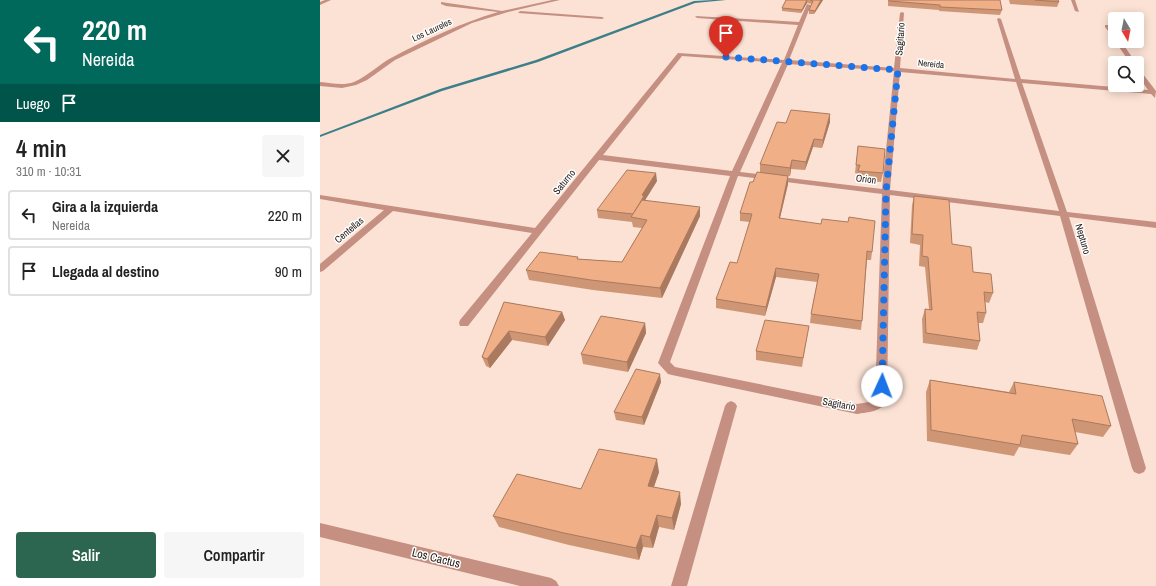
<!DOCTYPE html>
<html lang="es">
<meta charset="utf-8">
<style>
:root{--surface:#fff;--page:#f6f6f6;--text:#222;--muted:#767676;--line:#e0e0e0;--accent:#2c6650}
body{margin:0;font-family:"Archivo Narrow",sans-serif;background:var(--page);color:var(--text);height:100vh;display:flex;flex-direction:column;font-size:15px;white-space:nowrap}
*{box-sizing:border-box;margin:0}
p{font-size:13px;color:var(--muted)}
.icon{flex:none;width:22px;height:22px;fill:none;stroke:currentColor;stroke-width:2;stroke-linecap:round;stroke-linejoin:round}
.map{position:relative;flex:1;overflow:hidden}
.side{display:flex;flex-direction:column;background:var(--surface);width:320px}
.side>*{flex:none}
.hud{background:#00695c;color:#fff;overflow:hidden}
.needle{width:26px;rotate:170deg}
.controls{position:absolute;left:788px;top:12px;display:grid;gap:8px}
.controls a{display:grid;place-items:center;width:36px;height:36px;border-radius:4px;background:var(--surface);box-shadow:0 2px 10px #0003;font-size:20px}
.pin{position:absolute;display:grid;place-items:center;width:34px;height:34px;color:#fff;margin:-41px -17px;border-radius:50% 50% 50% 0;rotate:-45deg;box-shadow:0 0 4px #0007}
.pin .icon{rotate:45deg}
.me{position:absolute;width:44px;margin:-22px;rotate:2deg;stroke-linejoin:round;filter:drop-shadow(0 0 3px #0008)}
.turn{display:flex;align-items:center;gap:14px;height:84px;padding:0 16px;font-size:18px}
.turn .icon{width:52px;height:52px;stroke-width:2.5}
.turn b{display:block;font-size:28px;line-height:34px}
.then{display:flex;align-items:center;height:38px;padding:0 16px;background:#0003;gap:8px;font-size:15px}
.round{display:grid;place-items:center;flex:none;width:42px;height:42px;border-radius:4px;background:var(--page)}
.headline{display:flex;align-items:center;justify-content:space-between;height:68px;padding:0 16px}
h1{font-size:24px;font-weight:600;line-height:30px}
.button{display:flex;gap:8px;margin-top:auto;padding:8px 16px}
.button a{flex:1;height:46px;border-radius:4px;background:var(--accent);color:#fff;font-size:16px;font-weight:600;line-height:46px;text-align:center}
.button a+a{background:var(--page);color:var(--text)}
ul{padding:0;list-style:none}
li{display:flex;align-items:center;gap:12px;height:50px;margin:0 8px 6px;padding:0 8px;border:2px solid var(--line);border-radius:4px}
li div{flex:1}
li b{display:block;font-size:15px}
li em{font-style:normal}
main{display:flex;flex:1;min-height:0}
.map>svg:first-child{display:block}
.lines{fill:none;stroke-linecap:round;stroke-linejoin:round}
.stream{fill:#3d7f89;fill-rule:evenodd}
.minor{fill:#c58f82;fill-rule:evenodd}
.wall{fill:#cf9675}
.shaded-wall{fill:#a97a5f}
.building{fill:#f1af88;stroke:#a97a5f}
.route{stroke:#1a73e8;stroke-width:7;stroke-dasharray:0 12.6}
.labels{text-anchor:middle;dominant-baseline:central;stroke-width:3;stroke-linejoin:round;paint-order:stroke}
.far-street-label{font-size:9px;fill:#2b201a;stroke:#fff}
.street-label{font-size:10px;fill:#2b201a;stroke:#fff}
.near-street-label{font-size:12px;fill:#2b201a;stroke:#fff}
</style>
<main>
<section class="side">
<div class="hud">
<div class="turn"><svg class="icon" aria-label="left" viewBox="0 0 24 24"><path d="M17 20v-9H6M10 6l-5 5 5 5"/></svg><div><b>220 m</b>Nereida</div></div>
<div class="then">Luego<svg class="icon" aria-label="arrive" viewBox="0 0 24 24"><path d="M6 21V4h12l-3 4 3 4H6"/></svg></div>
</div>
<div class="headline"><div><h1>4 min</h1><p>310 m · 10:31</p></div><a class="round"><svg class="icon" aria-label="close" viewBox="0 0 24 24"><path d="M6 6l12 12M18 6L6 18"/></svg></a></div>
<ul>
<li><svg class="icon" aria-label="left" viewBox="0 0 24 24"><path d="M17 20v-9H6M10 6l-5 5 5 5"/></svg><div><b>Gira a la izquierda</b><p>Nereida</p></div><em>220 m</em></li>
<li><svg class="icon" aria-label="arrive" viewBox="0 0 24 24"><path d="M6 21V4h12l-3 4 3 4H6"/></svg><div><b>Llegada al destino</b></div><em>90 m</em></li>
</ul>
<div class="button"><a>Salir</a><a>Compartir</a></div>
</section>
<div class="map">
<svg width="836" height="586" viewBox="0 0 836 586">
<rect width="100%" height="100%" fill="#fbe2d4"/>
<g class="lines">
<polygon class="stream" points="393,0 406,0 375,3 218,62 122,91 0,137 0,135 120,89 216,60 374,1"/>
<g class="minor">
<polygon points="5,0 11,0 0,5 0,2"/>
<path d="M232 0H240L188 12 152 23 75 60 47 80 36 85 22 88 0 86V82C11 83 23 86 34 82 48 76 59 64 73 57 107 39 141 23 178 12L126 6 121 4V2L182 11Z"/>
<polygon points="751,0 755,0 759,12 755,11"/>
<path d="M487 4 491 5 469 60 574 68 580 13 582 12 584 13 580 68 695 79 677 19 679 18 681 19 701 79 828 90 817 74V68L819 69 836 91 835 98 831 94 702 83 747 212 836 222V228L749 217 826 468 824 472 819 474 814 472 812 468 740 216 570 195 567 401C561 412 548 412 537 414L352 375 348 374 338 363 410 176 279 160 148 326H140L139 323 140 320 212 233 73 211 3 271 0 272V264L64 210 0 199V195L215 228 358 53 464 60 478 25 377 18 375 16 479 22ZM362 56 462 63 412 171 283 155ZM468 64 574 71 562 189 420 172ZM580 72 696 82 739 211 570 190ZM418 176 562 194 555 399 549 402 537 404 355 367 350 362Z"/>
<polygon points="200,11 282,17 284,18 282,19 198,13"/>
<polygon points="785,25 789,25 795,33 795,39 785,27"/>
<polygon points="795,41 801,41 816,63 810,63"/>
<polygon points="411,401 415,403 417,406 367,586 351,586 405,406 407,403"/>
<polygon points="0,523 231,578 236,581 239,586 200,586 0,537"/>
</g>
</g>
<g class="wall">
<polygon points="466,0 503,0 494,14 489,14 489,10 492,4 487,3 481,13 462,11 462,8"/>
<polygon points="568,0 680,0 682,10 680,15 619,11 619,10 568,6"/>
<polygon points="689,0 738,0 739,2 737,7 690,4"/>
<polygon points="510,122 502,148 493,147 485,170 471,169 470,176 468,176 468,184 460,218 552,252 551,260 547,260 542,321 541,330 490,323 491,314 497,282 456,277 445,316 396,308 396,299 417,263 430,222 420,221 420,213 433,182 440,172 440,164 466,123"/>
<polygon points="538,146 563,173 561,182 537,180 538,174 535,173"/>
<polygon points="337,181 325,200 380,216 342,298 273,290 209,280 206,270 259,259 302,262 322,228 313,227 312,222 278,218 277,210"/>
<polygon points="594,196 653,272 673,293 669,303 665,302 666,313 663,323 658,323 660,341 657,350 603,343 602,319 605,309 609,309 605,267 599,266 600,245 590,243 592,205"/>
<polygon points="184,302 242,312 245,320 228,346 192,340 170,368 166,366 162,357"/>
<polygon points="325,323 326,333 308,372 263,364 261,354"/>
<polygon points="487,336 482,367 436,360 436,351"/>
<polygon points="610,380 689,392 694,382 791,426 783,437 755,432 758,444 750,455 699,447 694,456 607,441 606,392"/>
<polygon points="341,382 324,425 296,420 294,412"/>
<polygon points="339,472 334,487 361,504 354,530 339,527 333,548 323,547 319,560 249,545 179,527 173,516"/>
</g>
<g class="shaded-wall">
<polygon points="487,0 487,3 481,13 482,10"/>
<polygon points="501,0 503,0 494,14 495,11"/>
<polygon points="510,114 510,122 502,148 503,140"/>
<polygon points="494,139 493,147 485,170 486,162"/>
<polygon points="472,160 471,169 470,176 470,168"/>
<polygon points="336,173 337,181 314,218 322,195"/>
<polygon points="468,176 468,184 458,226 459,218"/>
<polygon points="380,207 380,216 342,298 340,288"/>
<polygon points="456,268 456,277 445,316 446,307"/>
<polygon points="242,312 245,320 228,346 225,337"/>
<polygon points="325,323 326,333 308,372 307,362"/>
<polygon points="189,331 192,340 170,368 167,359"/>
<polygon points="340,374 341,382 324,425 322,417"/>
<polygon points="337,459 339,472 330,498 328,486"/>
<polygon points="360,492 361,504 354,530 352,518"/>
<polygon points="337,515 339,527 333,548 330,537"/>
<polygon points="321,535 323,547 319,560 316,548"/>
</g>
<g class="building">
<polygon points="466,0 487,0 482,10 462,8"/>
<polygon points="490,0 501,0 495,11 489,10 493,1"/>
<polygon points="569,0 680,0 682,10 620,7 620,5 569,1"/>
<polygon points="715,0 738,0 739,2"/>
<polygon points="471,110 510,114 503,140 494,139 486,162 472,160 470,168 440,164 457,122 466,123"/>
<polygon points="538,146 565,149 563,173 538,171 540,165 536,165"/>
<polygon points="307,170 336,173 322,195 324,196 313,214 277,210"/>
<polygon points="437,172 468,176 459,218 501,224 502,219 528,222 529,217 555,221 552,252 547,251 542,321 491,314 499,274 456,268 446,307 396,299 410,262 417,263 432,214 420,213 430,182 433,182"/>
<polygon points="594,196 629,200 632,244 651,247 653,272 671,274 673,293 664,292 666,313 657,312 660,341 606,333 605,309 612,310 608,257 602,256 603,235 592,234"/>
<polygon points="322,200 380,207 340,288 271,280 206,270 220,252 258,257 257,259 302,262 327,220 311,217"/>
<polygon points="184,302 242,312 225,337 189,331 167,359 162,357"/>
<polygon points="281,316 325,323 307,362 261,354"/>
<polygon points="445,320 489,326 483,358 436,351"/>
<polygon points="316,369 340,374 322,417 294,412"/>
<polygon points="610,380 696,394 694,382 782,396 791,426 752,419 758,444 702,435 700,445 611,430"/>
<polygon points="279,449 337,459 328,486 360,492 352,518 337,515 330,537 321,535 316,548 244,533 173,516 197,474 261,489"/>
</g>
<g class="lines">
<polyline class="route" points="406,57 578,70 566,192 562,386"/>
</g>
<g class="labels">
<g class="far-street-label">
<text transform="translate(112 30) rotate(-25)">Los Laureles</text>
<text transform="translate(611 64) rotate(5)">Nereida</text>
</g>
<g class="street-label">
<text transform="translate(580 39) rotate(-86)">Sagitario</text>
<text transform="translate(546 179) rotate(7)">Orion</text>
<text transform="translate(244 182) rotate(-51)">Saturno</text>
<text transform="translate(29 230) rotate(-40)">Centellas</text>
<text transform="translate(763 239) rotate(74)">Neptuno</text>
<text transform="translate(519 404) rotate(10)">Sagitario</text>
</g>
<g class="near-street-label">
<text transform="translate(116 558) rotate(14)">Los Cactus</text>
</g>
</g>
</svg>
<div class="controls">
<a><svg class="needle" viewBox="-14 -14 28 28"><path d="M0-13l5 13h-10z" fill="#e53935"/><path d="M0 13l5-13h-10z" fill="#767676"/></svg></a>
<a><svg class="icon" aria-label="search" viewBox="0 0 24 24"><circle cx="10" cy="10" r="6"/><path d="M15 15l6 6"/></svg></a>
</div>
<div class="pin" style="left:406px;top:57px;background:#d93025"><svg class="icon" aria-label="arrive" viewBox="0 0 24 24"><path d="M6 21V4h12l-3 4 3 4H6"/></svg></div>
<svg class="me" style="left:562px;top:386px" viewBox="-20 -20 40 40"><circle r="19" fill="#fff"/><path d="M0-13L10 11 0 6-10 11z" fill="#1a73e8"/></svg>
</div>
</main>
